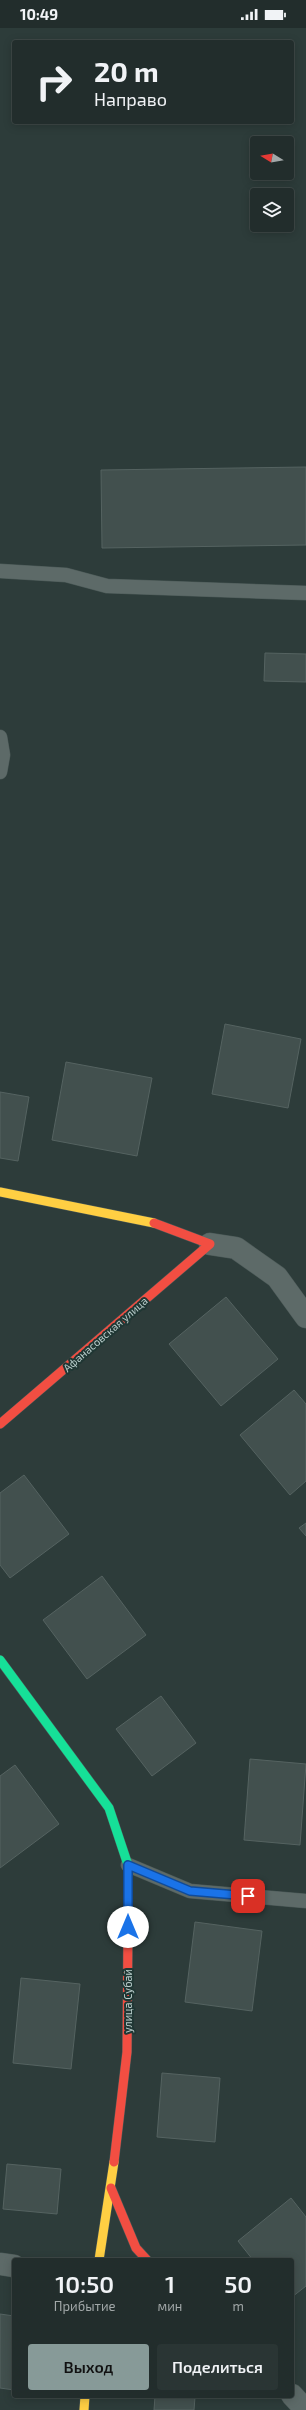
<!DOCTYPE html>
<html lang="ru">
<meta charset="utf-8">
<style>
:root{--surface:#222d2c;--page:#2a3534;--text:#f1f3f6;--muted:#a2a8a9;--line:#3f4948;--accent:#879a98}
body{margin:0;font-family:"Exo 2",sans-serif;background:var(--page);color:var(--text);height:100vh;display:flex;flex-direction:column;font-size:15px;white-space:nowrap}
*{box-sizing:border-box;margin:0}
p{font-size:13px;color:var(--muted)}
.icon{flex:none;width:22px;height:22px;fill:none;stroke:currentColor;stroke-width:2;stroke-linecap:round;stroke-linejoin:round}
.map{position:relative;flex:1;overflow:hidden}
.side{position:absolute;left:12px;top:2230px;width:282px;height:140px;display:flex;flex-direction:column;background:var(--surface);border-radius:4px;box-shadow:0 2px 10px #0003,0 0 0 1px var(--line)}
.side>*{flex:none}
.top-card{position:absolute;left:12px;top:12px;width:282px;height:84px;border-radius:4px;box-shadow:0 2px 10px #0003,0 0 0 1px var(--line);background:#222d2c;color:var(--text);overflow:hidden}
.needle{width:26px;rotate:281deg}
.controls{position:absolute;left:250px;top:108px;display:grid;gap:8px}
.controls a{display:grid;place-items:center;width:44px;height:44px;border-radius:4px;background:var(--surface);box-shadow:0 2px 10px #0003,0 0 0 1px var(--line);font-size:20px}
.pin{position:absolute;display:grid;place-items:center;width:34px;height:34px;color:#fff;margin:-17px;border-radius:8px;box-shadow:0 2px 6px #0006}
.me{position:absolute;width:44px;margin:-22px;rotate:0deg;stroke-linejoin:round;filter:drop-shadow(0 0 3px #0008)}
.turn{display:flex;align-items:center;gap:14px;height:84px;padding:0 16px;font-size:18px}
.turn .icon{width:52px;height:52px;stroke-width:2.5}
.turn b{display:block;font-size:28px;line-height:34px}
.eta{display:flex;justify-content:space-evenly;align-items:center;height:68px;text-align:center}
.eta b{font-size:24px;font-weight:600;line-height:28px}
.cta{display:flex;gap:8px;margin-top:auto;padding:8px 16px}
.cta a{flex:1;height:46px;border-radius:4px;background:var(--accent);color:#111;font-size:16px;font-weight:600;line-height:46px;text-align:center}
.cta a+a{background:var(--page);color:var(--text)}
.status{display:flex;justify-content:space-between;align-items:center;height:28px;padding:0 20px;background:var(--surface);direction:ltr}
.status svg{height:11px;fill:currentColor}
.map>svg:first-child{display:block}
.building{fill:#42504e;stroke:#556361}
.lines{fill:none;stroke-linecap:round;stroke-linejoin:round}
.lane-casing{stroke:#4b5957;stroke-width:15}
.street-casing{stroke:#4b5957;stroke-width:23}
.fast-casing{stroke:#4b5957;stroke-width:10}
.slow-casing{stroke:#4b5957;stroke-width:10}
.jam-casing{stroke:#4b5957;stroke-width:10}
.lane{stroke:#5d6a68;stroke-width:14}
.street{stroke:#5d6a68;stroke-width:22}
.fast{stroke:#16e098;stroke-width:9}
.slow{stroke:#ffcf43;stroke-width:9}
.jam{stroke:#f24e42;stroke-width:9}
.route-casing{stroke:#114b97;stroke-width:10}
.route{stroke:#1a73e8;stroke-width:7}
.labels{text-anchor:middle;dominant-baseline:central;stroke-width:4;stroke-linejoin:round;paint-order:stroke}
.street-label{font-size:11px;fill:#b8ccca;stroke:#203734}
</style>
<div class="status"><b>10:49</b><svg viewBox="0 0 49 12"><path d="M0 12V9h3v3zM5 12V6h3v6zM10 12V3h3v9zM15 12V0h3v12zM26 1h20v11H26zM47 4h2v5h-2z"/></svg></div>
<div class="map">
<svg width="306" height="2382" viewBox="0 0 306 2382">
<rect width="100%" height="100%" fill="#2d3c3a"/>
<g class="building">
<polygon points="306,439 306,517 102,520 101,442"/>
<polygon points="265,625 306,626 306,654 264,653"/>
<polygon points="225,996 301,1011 288,1080 212,1066"/>
<polygon points="66,1034 152,1050 137,1128 52,1112"/>
<polygon points="0,1064 29,1069 18,1133 0,1130"/>
<polygon points="226,1269 278,1331 221,1378 169,1316"/>
<polygon points="294,1362 306,1376 306,1453 290,1467 240,1407"/>
<polygon points="24,1447 69,1506 10,1550 0,1537 0,1465"/>
<polygon points="306,1495 306,1508 299,1500"/>
<polygon points="102,1548 146,1607 87,1651 43,1592"/>
<polygon points="161,1668 196,1715 152,1748 116,1701"/>
<polygon points="250,1731 306,1736 300,1817 244,1812"/>
<polygon points="15,1737 59,1796 0,1840 0,1748"/>
<polygon points="195,1894 262,1903 252,1983 185,1974"/>
<polygon points="21,1950 80,1956 71,2041 13,2035"/>
<polygon points="162,2045 220,2050 215,2114 157,2109"/>
<polygon points="7,2136 61,2141 57,2186 3,2181"/>
<polygon points="291,2170 306,2189 306,2258 292,2269 292,2232 253,2232 238,2213"/>
<polygon points="0,2286 14,2288 14,2362 0,2360"/>
<polygon points="155,2368 195,2369 194,2382 154,2382"/>
</g>
<g class="lines">
<defs>
<g id="lane">
<polyline points="0,543 66,547 107,558 306,565"/>
<polyline points="0,709 3,727 0,744"/>
<polyline points="128,1837 190,1863 306,1873"/>
</g>
<g id="street">
<polyline points="210,1216 236,1220 277,1249 306,1289"/>
<polyline points="0,2236 14,2238"/>
<polyline points="292,2367 306,2382"/>
</g>
<polyline id="fast" points="0,1632 109,1780 128,1837 128,1900"/>
<g id="slow">
<polyline points="0,1164 154,1195"/>
<polyline points="99,2232 114,2134"/>
<polyline points="84,2382 85,2368"/>
</g>
<g id="jam">
<polyline points="0,1396 210,1216 154,1195"/>
<polyline points="114,2134 127,2024 128,1900"/>
<polyline points="111,2160 136,2220 147,2232"/>
</g>
</defs>
<use href="#lane" class="lane-casing"/>
<use href="#street" class="street-casing"/>
<use href="#fast" class="fast-casing"/>
<use href="#slow" class="slow-casing"/>
<use href="#jam" class="jam-casing"/>
<use href="#lane" class="lane"/>
<use href="#street" class="street"/>
<use href="#fast" class="fast"/>
<use href="#slow" class="slow"/>
<use href="#jam" class="jam"/>
</g>
<g class="lines">
<defs>
<polyline id="route" points="128,1899 128,1837 190,1863 248,1868"/>
</defs>
<use href="#route" class="route-casing"/>
<use href="#route" class="route"/>
</g>
<g class="labels">
<g class="street-label">
<text transform="translate(105 1306) rotate(-41)">Афанасовская улица</text>
<text transform="translate(127 1973) rotate(-90)">улица Субай</text>
</g>
</g>
</svg>
<div class="controls">
<a><svg class="needle" viewBox="-14 -14 28 28"><path d="M0-13l5 13h-10z" fill="#e53935"/><path d="M0 13l5-13h-10z" fill="#a2a8a9"/></svg></a>
<a><svg class="icon" aria-label="layers" viewBox="0 0 24 24"><path d="M12 4l9 5-9 5-9-5zM3 14l9 5 9-5"/></svg></a>
</div>
<div class="pin" style="left:248px;top:1868px;background:#d93025"><svg class="icon" aria-label="arrive" viewBox="0 0 24 24"><path d="M6 21V4h12l-3 4 3 4H6"/></svg></div>
<svg class="me" style="left:128px;top:1899px" viewBox="-20 -20 40 40"><circle r="19" fill="#fff"/><path d="M0-13L10 11 0 6-10 11z" fill="#1a73e8"/></svg>
<div class="top-card">
<div class="turn"><svg class="icon" aria-label="right" viewBox="0 0 24 24"><path d="M7 20v-9h11M14 6l5 5-5 5"/></svg><div><b>20 m</b>Направо</div></div>
</div>
<section class="side">
<div class="eta">
<div><b>10:50</b><p>Прибытие</p></div>
<div><b>1</b><p>мин</p></div>
<div><b>50</b><p>m</p></div>
</div>
<div class="cta"><a>Выход</a><a>Поделиться</a></div>
</section>
</div>
